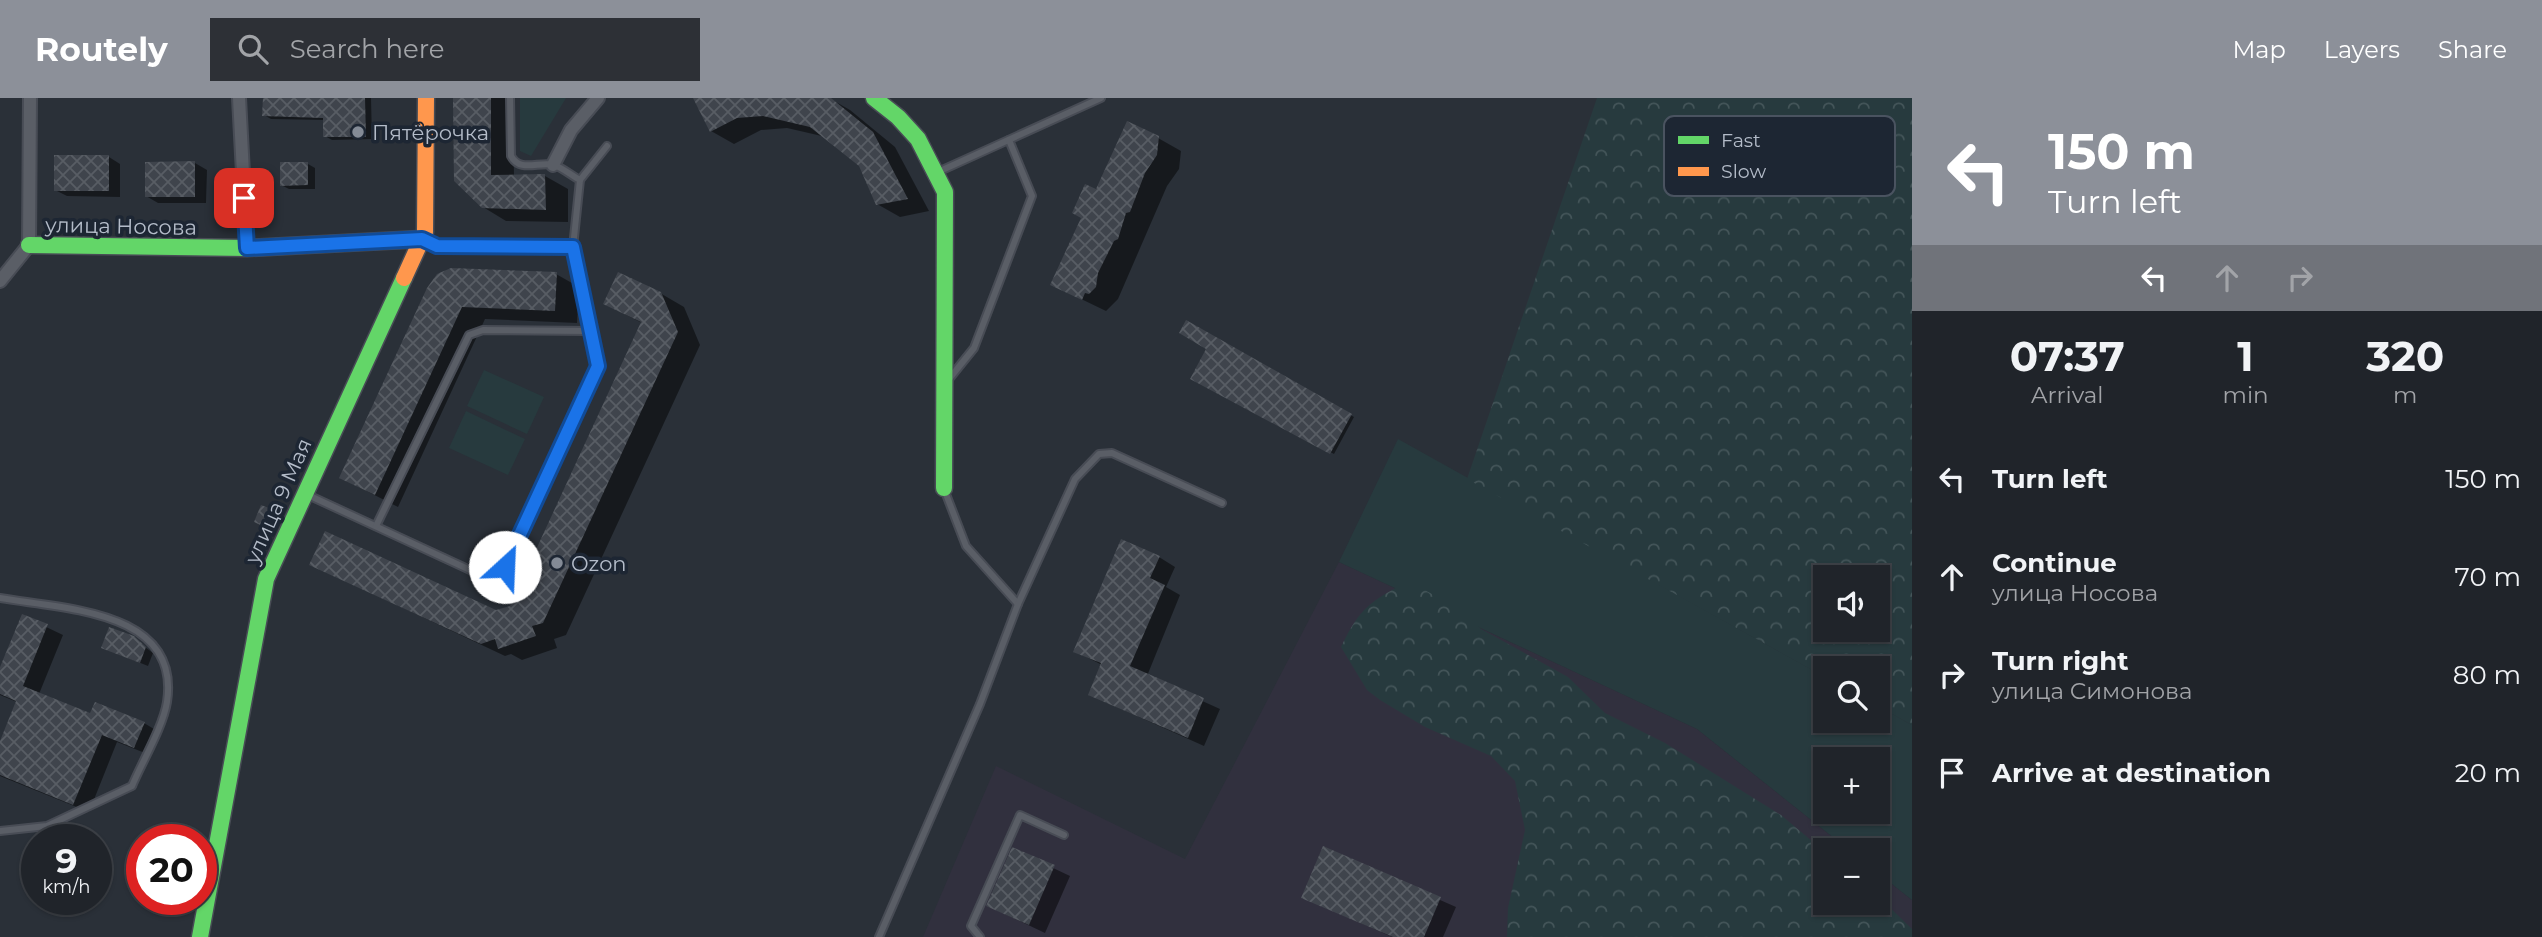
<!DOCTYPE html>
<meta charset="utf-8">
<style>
:root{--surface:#20242a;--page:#2d3036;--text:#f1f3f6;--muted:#a2a4a8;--line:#3d4147;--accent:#8c9099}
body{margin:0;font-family:Montserrat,sans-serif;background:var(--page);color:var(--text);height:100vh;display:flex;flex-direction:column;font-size:26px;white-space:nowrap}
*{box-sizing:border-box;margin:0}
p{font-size:23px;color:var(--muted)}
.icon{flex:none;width:38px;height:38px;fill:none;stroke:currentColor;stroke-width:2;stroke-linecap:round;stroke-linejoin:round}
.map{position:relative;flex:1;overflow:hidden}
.drawer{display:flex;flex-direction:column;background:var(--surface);width:630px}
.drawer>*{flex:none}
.top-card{background:#8c9099;color:#fff;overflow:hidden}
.fabs{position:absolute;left:1813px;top:467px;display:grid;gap:14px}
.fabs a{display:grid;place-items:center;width:77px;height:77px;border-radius:0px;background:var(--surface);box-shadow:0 2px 5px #0004,0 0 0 2px var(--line);font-size:35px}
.speed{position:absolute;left:21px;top:726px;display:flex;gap:14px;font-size:35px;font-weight:700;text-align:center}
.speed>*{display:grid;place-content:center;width:91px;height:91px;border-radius:50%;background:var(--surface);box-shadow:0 2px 5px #0004,0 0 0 2px var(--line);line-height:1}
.speed small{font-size:18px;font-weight:400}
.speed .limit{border:10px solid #d22;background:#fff;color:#111}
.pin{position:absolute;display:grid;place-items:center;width:60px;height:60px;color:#fff;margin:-30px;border-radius:14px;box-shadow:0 4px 10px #0006}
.me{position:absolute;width:77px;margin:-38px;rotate:25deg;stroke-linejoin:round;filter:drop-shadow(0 0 5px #0008)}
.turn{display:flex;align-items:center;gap:24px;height:147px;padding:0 21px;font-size:32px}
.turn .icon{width:91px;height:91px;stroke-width:2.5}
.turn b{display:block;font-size:49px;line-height:60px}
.lanes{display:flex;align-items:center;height:66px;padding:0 21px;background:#0003;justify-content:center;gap:35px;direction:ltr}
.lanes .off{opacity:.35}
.eta{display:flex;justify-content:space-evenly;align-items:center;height:119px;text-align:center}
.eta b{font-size:42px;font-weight:700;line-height:49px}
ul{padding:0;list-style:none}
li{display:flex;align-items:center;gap:21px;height:98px;padding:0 21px}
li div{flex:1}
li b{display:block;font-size:26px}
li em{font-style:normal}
header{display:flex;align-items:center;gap:42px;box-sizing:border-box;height:98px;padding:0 35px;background:var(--accent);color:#fff}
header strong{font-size:33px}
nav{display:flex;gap:38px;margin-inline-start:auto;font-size:24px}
.search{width:490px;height:63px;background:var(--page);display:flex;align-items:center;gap:18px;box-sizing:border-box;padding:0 24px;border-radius:0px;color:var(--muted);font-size:26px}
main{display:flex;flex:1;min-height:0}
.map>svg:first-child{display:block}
.medical{fill:#31303e}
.green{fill:#273a3e;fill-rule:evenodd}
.forest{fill:url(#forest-crowns);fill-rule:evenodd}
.shadow{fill:#0007}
.building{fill:url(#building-cross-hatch)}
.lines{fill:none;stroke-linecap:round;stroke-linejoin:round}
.lane-casing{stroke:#484c55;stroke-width:10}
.street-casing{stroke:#484c55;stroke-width:16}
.fast-casing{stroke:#484c55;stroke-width:19}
.slow-casing{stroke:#484c55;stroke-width:19}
.lane{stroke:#5a5e66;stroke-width:6}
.street{stroke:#5a5e66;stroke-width:12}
.fast{stroke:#63d668;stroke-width:16}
.slow{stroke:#ff974d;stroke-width:16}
.route-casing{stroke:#114b97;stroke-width:18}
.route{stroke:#1a73e8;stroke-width:12}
.poi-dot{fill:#848b96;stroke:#1d2633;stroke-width:2.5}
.labels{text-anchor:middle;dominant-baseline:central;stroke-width:7;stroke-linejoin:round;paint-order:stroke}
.poi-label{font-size:21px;fill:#b4bcc9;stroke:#1d2633;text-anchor:start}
.street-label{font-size:21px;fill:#b4bcc9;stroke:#1d2633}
.key{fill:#1d2633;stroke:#4a5360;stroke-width:2}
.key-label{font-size:19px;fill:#b4bcc9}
</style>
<header>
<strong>Routely</strong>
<div class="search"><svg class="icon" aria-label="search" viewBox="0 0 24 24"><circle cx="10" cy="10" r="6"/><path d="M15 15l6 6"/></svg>Search here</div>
<nav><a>Map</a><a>Layers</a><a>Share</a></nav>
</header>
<main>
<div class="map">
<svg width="1912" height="839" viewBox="0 0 1912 839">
<defs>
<pattern id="forest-crowns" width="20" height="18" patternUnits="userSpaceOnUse" patternTransform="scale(1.75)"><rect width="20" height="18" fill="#273a3e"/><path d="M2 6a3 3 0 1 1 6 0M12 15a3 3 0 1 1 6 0" fill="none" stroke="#445559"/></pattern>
<pattern id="building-cross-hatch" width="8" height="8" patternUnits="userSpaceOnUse" patternTransform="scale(1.75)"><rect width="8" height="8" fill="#3f444c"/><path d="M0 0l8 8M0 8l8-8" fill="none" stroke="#585d64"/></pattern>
</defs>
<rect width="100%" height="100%" fill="#2a3038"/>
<polygon class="medical" points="1339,464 1697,631 1849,752 1825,752 1825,805 1878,805 1878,775 1912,802 1912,839 923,839 996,668 1185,761"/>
<g class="green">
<polygon points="520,0 566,0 531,58 520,53"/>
<polygon points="484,272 544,299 527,336 467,308"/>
<polygon points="466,313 525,341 508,377 449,350"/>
<path d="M1398 341 1825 579V623H1878V608L1912 627V802L1878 775V752H1849L1697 631 1339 464ZM1825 662H1878V714H1825Z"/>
</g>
<g class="forest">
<path d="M1597 0H1912V627L1878 608V570H1825V579L1467 381ZM1825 480H1878V532H1825Z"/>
<path d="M1408 483 1456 509 1481 531 1568 579 1605 615 1665 645 1781 717 1825 754V805H1878V798L1912 831V839H1507L1508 810 1525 732 1515 683 1491 658 1425 629 1380 602 1367 592 1341 549C1361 508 1369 505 1408 483Z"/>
</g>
<g class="shadow">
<polygon points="264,0 371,0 372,41 332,42 325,38 325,22 271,21 264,17"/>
<polygon points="455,0 513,0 514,78 545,78 568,91 568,124 506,123 483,109"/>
<polygon points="695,0 829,0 850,12 895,49 929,113 900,119 877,106 860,67 826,39 787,30 761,32 734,46 711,33"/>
<polygon points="1158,40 1181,53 1179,71 1167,88 1118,201 1106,213 1052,187 1096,93"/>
<polygon points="109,59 120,66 120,99 67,98 55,92"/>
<polygon points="146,65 195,65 207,72 206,105 158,105 146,98"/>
<polygon points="308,66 315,70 315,91 289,91 281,87"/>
<polygon points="556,176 579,189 577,225 485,221 398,409 341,380 428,190"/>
<polygon points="660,195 684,209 700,247 566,537 554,541 557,550 522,562 511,556 505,558 312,467 496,514 511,509 642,225 605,206"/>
<polygon points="1187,225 1354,319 1334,356 1193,280 1208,250"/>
<polygon points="262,409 279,416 273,431 256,423"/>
<polygon points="1159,459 1175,469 1166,489 1180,497 1147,578 1220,611 1204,648 1090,597 1102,567 1075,553"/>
<polygon points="23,518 63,537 39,596 91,617 144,625 159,634 150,657 117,644 89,714 0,678 0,647 17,604 0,597 0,570"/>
<polygon points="133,540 153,555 148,568 103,550"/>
<polygon points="1013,751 1070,778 1045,835 988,808"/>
<polygon points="1324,751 1456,809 1443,839 1392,839 1303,799"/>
</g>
<g class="building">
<polygon points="263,0 365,0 366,39 323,39 323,20 262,18"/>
<polygon points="453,0 491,0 491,77 545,76 546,112 482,110 454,83"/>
<polygon points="693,0 831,0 873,34 908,101 876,107 859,68 810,29 763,18 737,20 710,34"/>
<polygon points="1127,23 1159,38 1157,57 1145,75 1130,114 1126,115 1118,141 1114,143 1098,175 1096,189 1089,196 1085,195 1082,202 1050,187 1081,120 1072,115 1085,86 1096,91"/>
<rect x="54" y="57" width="55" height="36"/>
<polygon points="195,63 195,99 145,99 145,64"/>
<polygon points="280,64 308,64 308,87 280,88"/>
<polygon points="451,170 557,174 555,213 462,209 375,397 339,380 427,190 437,176"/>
<polygon points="618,174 661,194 678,234 543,525 532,528 536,538 498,551 495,541 481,546 309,467 325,433 496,512 510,508 641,224 603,206"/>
<polygon points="1186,222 1352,316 1330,356 1190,281 1206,251 1179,235"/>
<polygon points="261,407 277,413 269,431 254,424"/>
<polygon points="1121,441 1160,458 1150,480 1165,487 1130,568 1204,600 1188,640 1088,597 1101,565 1073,554"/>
<polygon points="22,516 48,526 23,588 90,615 95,604 145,624 134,650 102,637 73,707 0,677 0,643 16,603 0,596 0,569"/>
<polygon points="109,529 134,538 146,549 140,565 101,550"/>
<polygon points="1323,748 1441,799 1424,839 1393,839 1301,800"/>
<polygon points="1012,749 1055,767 1029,827 986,808"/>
</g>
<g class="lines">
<defs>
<g id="lane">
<path d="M510 0 511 58C520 75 539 63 554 67 563 70 572 78 580 82L573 149"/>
<polyline points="940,73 1101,0"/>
<polyline points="580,82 607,48"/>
<polyline points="949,281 974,250 1032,98 1009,42"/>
<polyline points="944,391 966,448 1018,506"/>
<polyline points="308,397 483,478 496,478 505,469 598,268 597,253 589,233"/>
<polyline points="376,428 469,237 483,232 589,233 573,149 437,148 424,142"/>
<path d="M0 500C64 511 181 512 167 604 163 629 142 664 132 688L47 728 0 733"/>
<polyline points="879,839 980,606 1018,506 1075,381 1099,356 1112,355 1222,405"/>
<polyline points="980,839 971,828 1020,717 1064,737"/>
</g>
<g id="street">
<polyline points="239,0 247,150"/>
<polyline points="553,67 571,32 598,0"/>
<polyline points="0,183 29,147 30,0"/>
</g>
<g id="fast">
<polyline points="874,0 898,19 918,41 945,94 944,390"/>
<polyline points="29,147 247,150 422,141"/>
<polyline points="200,839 266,481 404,180"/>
</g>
<polyline id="slow" points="404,180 425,134 426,0"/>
</defs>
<use href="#lane" class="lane-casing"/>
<use href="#street" class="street-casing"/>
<use href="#fast" class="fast-casing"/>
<use href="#slow" class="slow-casing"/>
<use href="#lane" class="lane"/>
<use href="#street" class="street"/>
<use href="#fast" class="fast"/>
<use href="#slow" class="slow"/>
</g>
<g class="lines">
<defs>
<polyline id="route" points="244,100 247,150 422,141 437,148 573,149 598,268 505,469"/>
</defs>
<use href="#route" class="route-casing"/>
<use href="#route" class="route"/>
</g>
<g class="poi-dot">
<circle cx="358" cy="34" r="7"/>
<circle cx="557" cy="465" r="7"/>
</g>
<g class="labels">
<g class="poi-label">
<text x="372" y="34">Пятёрочка</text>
<text x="571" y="465">Ozon</text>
</g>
<g class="street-label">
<text transform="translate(121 128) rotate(1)">улица Носова</text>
<text transform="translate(278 403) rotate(-66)">улица 9 Мая</text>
</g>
</g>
<rect x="1664" y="18" width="231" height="80" rx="10" class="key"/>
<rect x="1678" y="38" width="31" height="8" fill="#63d668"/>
<rect x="1678" y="69" width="31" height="9" fill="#ff974d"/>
<g class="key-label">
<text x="1721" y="49">Fast</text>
<text x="1721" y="80">Slow</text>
</g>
</svg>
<div class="fabs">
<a><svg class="icon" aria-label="sound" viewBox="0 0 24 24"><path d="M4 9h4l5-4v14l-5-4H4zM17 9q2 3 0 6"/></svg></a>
<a><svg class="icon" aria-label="search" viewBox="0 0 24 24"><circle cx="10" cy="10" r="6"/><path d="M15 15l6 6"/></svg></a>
<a>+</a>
<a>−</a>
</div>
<div class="speed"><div>9<small>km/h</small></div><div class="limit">20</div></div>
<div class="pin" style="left:244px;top:100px;background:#d93025"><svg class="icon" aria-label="arrive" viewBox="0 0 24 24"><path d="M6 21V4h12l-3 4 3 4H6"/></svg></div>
<svg class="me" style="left:505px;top:469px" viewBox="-20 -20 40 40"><circle r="19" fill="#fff"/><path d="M0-13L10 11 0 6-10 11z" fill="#1a73e8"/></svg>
</div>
<section class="drawer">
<div class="top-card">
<div class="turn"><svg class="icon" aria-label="left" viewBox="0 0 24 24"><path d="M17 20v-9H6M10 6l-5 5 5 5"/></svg><div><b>150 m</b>Turn left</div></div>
<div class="lanes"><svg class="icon" aria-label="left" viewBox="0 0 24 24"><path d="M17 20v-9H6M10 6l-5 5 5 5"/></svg><svg class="icon off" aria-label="ahead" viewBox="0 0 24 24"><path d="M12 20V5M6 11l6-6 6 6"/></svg><svg class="icon off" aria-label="right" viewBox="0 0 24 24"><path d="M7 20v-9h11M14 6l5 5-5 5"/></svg></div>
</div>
<div class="eta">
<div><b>07:37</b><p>Arrival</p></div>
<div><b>1</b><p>min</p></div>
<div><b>320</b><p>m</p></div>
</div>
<ul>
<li><svg class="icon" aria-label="left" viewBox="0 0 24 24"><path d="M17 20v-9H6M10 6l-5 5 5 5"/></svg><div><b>Turn left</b></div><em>150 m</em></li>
<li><svg class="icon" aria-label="ahead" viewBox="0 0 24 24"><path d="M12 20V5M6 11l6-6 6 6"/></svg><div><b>Continue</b><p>улица Носова</p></div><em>70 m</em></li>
<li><svg class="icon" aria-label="right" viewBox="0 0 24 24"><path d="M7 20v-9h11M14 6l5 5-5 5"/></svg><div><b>Turn right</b><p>улица Симонова</p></div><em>80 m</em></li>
<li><svg class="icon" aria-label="arrive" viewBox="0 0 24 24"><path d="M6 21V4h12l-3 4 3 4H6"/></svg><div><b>Arrive at destination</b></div><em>20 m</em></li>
</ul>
</section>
</main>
